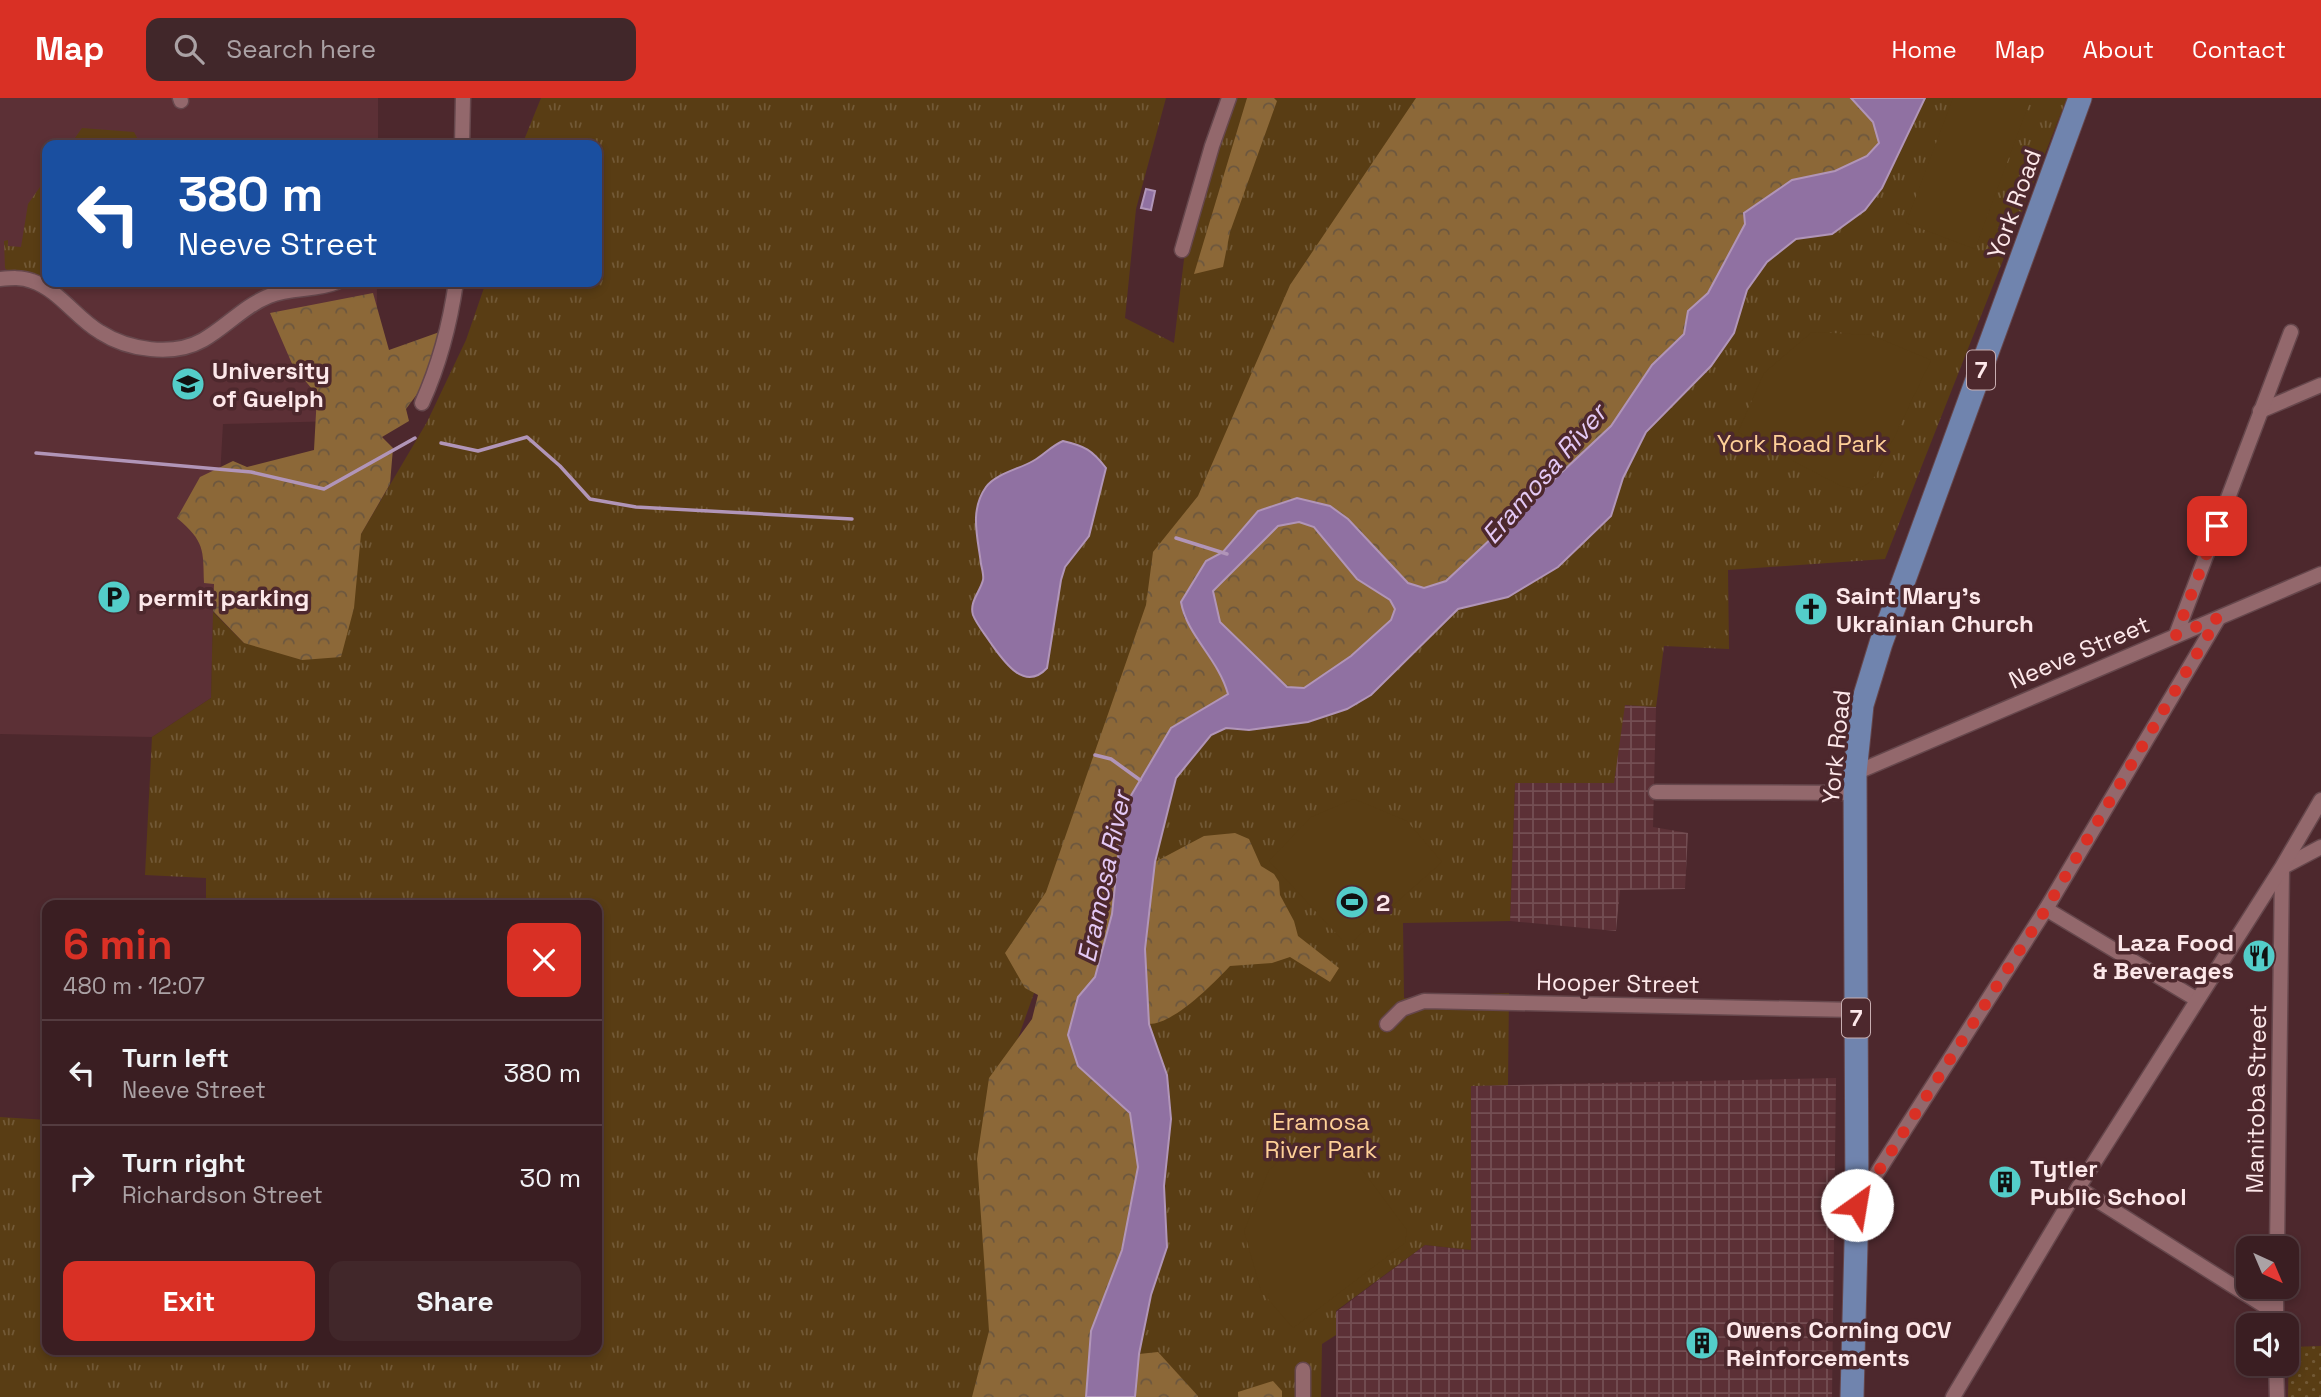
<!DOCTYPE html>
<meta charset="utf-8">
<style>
:root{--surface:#3a1e22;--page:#41272a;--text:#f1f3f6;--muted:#aba2a5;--line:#543c40;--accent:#d93025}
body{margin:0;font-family:"Space Grotesk",sans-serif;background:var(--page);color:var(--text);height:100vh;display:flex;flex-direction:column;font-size:26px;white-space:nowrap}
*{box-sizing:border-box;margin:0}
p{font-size:23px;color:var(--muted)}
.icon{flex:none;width:38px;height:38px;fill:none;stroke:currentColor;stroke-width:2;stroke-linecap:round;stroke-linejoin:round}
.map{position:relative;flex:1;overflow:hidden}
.drawer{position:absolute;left:42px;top:802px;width:560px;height:455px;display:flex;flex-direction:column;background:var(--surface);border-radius:14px;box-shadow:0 4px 10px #0003,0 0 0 2px var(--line)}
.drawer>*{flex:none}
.banner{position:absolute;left:42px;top:42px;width:560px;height:147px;border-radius:14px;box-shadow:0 4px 10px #0003,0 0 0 2px var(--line);background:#1a4fa0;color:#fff;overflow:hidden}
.needle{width:46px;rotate:136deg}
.buttons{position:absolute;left:2236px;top:1138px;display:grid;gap:14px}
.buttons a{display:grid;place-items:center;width:63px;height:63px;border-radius:14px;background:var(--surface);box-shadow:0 4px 10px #0003,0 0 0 2px var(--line);font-size:35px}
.pin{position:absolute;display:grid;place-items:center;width:60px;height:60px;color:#fff;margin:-30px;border-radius:14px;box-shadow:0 4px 10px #0006}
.me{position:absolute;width:77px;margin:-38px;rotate:32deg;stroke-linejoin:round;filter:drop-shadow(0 0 5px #0008)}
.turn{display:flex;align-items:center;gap:24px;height:147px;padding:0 21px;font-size:32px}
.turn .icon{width:91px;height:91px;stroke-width:2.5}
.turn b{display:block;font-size:49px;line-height:60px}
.round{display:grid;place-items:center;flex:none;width:74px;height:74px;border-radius:14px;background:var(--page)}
.headline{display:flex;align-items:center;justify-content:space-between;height:119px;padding:0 21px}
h1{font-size:42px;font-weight:700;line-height:52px;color:var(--accent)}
.action{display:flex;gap:14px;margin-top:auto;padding:14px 21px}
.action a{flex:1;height:80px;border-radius:14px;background:var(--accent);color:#fff;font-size:28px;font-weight:700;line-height:80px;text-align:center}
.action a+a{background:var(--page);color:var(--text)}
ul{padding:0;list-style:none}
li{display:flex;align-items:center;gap:21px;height:105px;padding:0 21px;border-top:2px solid var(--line)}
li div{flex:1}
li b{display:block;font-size:26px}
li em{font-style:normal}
header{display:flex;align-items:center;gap:42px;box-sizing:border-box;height:98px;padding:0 35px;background:var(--accent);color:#fff}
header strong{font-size:33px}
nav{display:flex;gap:38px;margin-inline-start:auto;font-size:24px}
.search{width:490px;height:63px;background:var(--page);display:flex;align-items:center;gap:18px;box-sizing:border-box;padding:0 24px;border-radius:14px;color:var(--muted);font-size:26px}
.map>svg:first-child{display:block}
.built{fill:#5c3036}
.industrial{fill:url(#industrial-grid)}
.grass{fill:url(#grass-tufts)}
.forest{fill:url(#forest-crowns)}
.garden{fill:url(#garden-dots)}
.pitch{fill:#593d14}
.water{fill:#9071a2;stroke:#b195b8;stroke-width:2;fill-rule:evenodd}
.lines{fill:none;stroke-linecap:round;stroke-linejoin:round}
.stream{stroke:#b195b8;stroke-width:3.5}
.minor-casing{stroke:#66474c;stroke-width:17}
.primary-casing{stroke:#66474c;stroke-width:25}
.minor{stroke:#93686c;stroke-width:14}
.primary{stroke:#7084ae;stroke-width:23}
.route{stroke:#d93025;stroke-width:12;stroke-dasharray:0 21.6}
.labels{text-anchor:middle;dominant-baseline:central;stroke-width:7;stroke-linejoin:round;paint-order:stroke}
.shield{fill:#4d282d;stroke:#c8aeb1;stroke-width:2}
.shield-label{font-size:23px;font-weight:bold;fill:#fde8ea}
.street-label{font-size:24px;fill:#fde8ea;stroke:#4d282d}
.poi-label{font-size:24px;font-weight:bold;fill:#fde8ea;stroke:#4d282d;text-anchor:start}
.park-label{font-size:24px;fill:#fed098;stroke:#4d282d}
.water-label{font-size:26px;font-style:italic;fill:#e4c9f5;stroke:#4d282d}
</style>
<header>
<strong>Map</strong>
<div class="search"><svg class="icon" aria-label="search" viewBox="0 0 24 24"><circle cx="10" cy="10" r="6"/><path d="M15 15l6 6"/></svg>Search here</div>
<nav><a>Home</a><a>Map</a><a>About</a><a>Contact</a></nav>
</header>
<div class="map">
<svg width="2321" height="1299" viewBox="0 0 2321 1299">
<defs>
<pattern id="industrial-grid" width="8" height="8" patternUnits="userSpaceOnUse" patternTransform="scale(1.75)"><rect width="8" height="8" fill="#5c3036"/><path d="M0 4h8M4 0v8" fill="none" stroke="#744e53"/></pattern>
<pattern id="grass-tufts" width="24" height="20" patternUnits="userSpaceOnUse" patternTransform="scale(1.75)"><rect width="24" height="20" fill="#593d14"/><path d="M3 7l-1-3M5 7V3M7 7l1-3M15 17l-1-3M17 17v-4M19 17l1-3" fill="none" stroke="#725936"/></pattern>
<pattern id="forest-crowns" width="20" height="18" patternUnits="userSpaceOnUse" patternTransform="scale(1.75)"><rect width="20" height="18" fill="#8c6838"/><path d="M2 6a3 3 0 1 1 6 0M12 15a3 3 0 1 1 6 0" fill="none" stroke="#6c573f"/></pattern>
<pattern id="garden-dots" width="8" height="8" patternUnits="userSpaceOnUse" patternTransform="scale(1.75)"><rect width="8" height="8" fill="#593d14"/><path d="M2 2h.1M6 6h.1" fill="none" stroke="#725936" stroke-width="1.8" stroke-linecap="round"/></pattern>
</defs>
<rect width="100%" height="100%" fill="#4d282d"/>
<polygon class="built" points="0,0 378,0 378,47 47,47 47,184 377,184 376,322 223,326 214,486 211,600 152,639 0,636"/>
<g class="industrial">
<polygon points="1623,607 1656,609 1653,729 1688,735 1685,791 1620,792 1616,833 1510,823 1515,685 1613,685"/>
<polygon points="1836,980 1832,1299 1336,1299 1336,1214 1425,1147 1471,1152 1471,988"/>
</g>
<g class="grass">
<polygon points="541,0 1166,0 1136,111 1125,220 1174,245 1185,153 1232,0 1448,0 1189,458 994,1008 996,1256 981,1299 0,1299 0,1019 47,1022 47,1251 597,1251 597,807 206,807 206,780 145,777 152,639 211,600 213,514 244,545 361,436 427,324 466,242 486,184 597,184 597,47 522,47"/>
<polygon points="1925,0 2067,0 1885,461 1728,472 1729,551 1664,548 1656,609 1625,607 1614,685 1515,685 1510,823 1403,825 1404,900 1509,895 1508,987 1471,988 1471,1152 1425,1147 1336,1213 1336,1237 1322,1246 1321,1299 1135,1299 1139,1256 1151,1197 1167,1149 1164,1088 1171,1021 1167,977 1149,926 1155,764 1176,680 1211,637 1226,630 1249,632 1371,597 1458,511 1508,499 1611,418 1623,380 1646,334 1711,268 1734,235 1747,192 1767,164 1796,141 1882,90"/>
<polygon points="82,30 134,34 141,47 70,47"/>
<polygon points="47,79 47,181 7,172 5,170 4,143 8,142 8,148 21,149 28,106"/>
</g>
<g class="forest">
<polygon points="1247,0 1274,0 1277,3 1230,134 1223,169 1194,176"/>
<polygon points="1416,0 1851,0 1873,24 1880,44 1867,58 1835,73 1792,82 1745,126 1708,195 1688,213 1684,236 1652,267 1611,328 1446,483 1424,490 1408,485 1348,421 1330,408 1297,400 1258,413 1223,454 1206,463 1181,504 1184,519 1223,577 1228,596 1171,630 1123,711 1112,816 1095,879 1078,899 1078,968 1130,1014 1138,1069 1122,1152 1091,1233 1086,1299 972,1299 989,1233 977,1061 989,980 1032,921 1038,897 1025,890 1005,855 1046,794 1146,507 1153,454 1198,398 1290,187"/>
<path d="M373 195 389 252 448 231 429 280 406 311 409 323 382 339 393 350 390 386 361 436 354 510 341 559 302 562 244 545 213 513 214 486 204 485C203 451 205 444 177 420L200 379 233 363 247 369 314 352 317 297 293 268 270 215Z"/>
<polygon points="1299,424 1314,429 1357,481 1390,502 1395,511 1391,522 1351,558 1304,590 1287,590 1220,524 1213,493 1278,428"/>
<path d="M1235 735 1249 741 1261 768 1274 776 1279 784 1280 797 1294 823 1298 838 1339 870 1330 884 1290 859 1272 865 1230 868C1213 886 1174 926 1149 926L1145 851 1155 764 1204 738Z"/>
<polygon points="1158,1254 1198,1298 1198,1299 1135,1299 1139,1256"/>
<polygon points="1273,1283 1282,1293 1282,1299 1238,1299 1238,1294"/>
</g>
<polygon class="garden" points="2321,1248 2321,1299 2288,1299 2289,1249"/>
<g class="pitch">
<polygon points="1953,0 2031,0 1975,151 1906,125"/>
<path d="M1812 234 1871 237 1931 262 1876 377C1864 392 1857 393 1839 387L1738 334 1764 275Z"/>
<polygon points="1354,701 1407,723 1442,764 1353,843 1343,843 1269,763 1311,719"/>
<polygon points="1325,1022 1407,1132 1405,1145 1293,1230 1261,1193 1244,1133 1269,1072"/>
</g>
<g class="water">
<path d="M1851 0H1925L1882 90 1865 112 1832 136 1796 141 1767 164 1747 192 1734 235 1711 268 1646 334 1623 380 1611 418 1558 469 1508 499 1458 511 1371 597 1347 611 1308 624 1249 632 1226 630 1211 637 1176 680 1155 764 1145 851 1149 926 1167 977 1171 1021 1164 1088 1167 1149 1151 1197 1139 1256 1135 1299H1086L1091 1233 1122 1152 1138 1069 1130 1015 1078 968 1068 937 1078 899 1095 879 1112 816 1123 711 1171 630 1228 596C1218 560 1187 538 1181 504L1206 463 1223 454 1258 413 1297 400 1330 408 1348 421 1408 485 1424 490 1446 483 1611 328 1652 267 1684 236 1688 213 1708 195 1745 126 1744 115 1792 82 1835 73 1867 58 1879 45 1873 24ZM1299 424 1314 429 1357 481 1390 502 1395 511 1391 522 1351 558 1304 590 1287 589 1220 524 1213 493 1278 428Z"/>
<polygon points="1146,91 1155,93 1151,112 1141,110"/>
<path d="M1063 343C1085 348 1092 352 1106 370L1089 438 1065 469 1061 482 1047 570C1024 595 1003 562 990 544 985 536 977 527 973 517 969 504 980 494 983 482 984 478 982 471 981 466 978 440 969 413 986 389 995 376 1019 371 1033 363 1044 357 1051 348 1063 343Z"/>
</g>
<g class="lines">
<g class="stream">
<polyline points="441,345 478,353 527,339 560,368 590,401 636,409 852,421"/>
<polyline points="36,355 251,374 324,391 415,340"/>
<polyline points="1176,440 1227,456"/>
<polyline points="1095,657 1111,661 1140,682"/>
</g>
<defs>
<g id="minor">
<polyline points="180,0 181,3"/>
<polyline points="462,47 463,0"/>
<polyline points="1182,152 1212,48 1229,0"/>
<path d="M0 181C11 180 22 179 32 183 59 192 76 220 100 234 128 252 173 259 203 242 226 229 244 208 269 198 291 189 316 193 337 184"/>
<path d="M422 305C440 265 450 226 456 184"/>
<polyline points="2260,313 2321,287"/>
<polyline points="2176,537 2291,234"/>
<polyline points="1855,675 2321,476"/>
<polyline points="1656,694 1855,695"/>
<polyline points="2283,769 2321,749"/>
<polyline points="2046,811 2196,901"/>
<polyline points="1387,926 1402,911 1424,903 1856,912"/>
<polyline points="2078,1090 2276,1215"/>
<polyline points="1859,1103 2046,811 2218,521"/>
<polyline points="2277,1150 2282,771"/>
<polyline points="2276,1227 2276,1188"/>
<polyline points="2276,1265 2277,1299"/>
<polyline points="1303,1299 1303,1272"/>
<polyline points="1953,1299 2078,1090 2282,769 2321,702"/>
</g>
<polyline id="primary" points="1852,1299 1857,1107 1855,675 1862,607 1881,545 2080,0"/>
</defs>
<use href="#minor" class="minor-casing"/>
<use href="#primary" class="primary-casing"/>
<use href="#minor" class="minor"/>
<use href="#primary" class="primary"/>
</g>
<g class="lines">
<polyline class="route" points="1857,1107 2046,811 2218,520 2176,537 2217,428"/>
</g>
<defs>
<symbol id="university-disc" viewBox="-11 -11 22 22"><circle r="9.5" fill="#53cdc9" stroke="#4d282d"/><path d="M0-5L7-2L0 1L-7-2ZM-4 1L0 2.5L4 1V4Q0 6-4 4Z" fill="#111"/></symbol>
<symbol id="parking-disc" viewBox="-11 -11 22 22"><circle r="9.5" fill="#53cdc9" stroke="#4d282d"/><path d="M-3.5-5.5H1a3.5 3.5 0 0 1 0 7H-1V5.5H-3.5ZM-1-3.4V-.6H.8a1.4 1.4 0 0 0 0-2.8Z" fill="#111"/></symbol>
<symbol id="church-disc" viewBox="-11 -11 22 22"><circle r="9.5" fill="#53cdc9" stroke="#4d282d"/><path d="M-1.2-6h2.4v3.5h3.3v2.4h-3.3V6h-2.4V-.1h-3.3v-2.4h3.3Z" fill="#111"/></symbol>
<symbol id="stadium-disc" viewBox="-11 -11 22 22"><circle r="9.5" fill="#53cdc9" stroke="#4d282d"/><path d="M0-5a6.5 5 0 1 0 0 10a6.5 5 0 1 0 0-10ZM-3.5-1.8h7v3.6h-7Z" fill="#111"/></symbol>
<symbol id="restaurant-disc" viewBox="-11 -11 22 22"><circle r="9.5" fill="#53cdc9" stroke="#4d282d"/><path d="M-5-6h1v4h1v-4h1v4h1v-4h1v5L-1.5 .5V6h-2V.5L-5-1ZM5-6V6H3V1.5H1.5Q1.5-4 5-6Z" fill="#111"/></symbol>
<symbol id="building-disc" viewBox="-11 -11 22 22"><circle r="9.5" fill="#53cdc9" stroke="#4d282d"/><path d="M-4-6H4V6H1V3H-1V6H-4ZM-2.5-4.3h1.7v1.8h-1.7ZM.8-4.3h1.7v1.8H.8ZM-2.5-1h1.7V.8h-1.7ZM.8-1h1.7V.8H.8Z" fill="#111"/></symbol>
</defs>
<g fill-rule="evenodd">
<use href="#university-disc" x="169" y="267" width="38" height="38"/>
<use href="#parking-disc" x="95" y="480" width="38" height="38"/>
<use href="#church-disc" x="1792" y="492" width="38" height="38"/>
<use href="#stadium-disc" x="1333" y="785" width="38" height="38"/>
<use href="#restaurant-disc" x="2240" y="839" width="38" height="38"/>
<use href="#building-disc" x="1986" y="1065" width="38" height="38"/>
<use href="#building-disc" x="1683" y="1226" width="38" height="38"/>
</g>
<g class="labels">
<g class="shield">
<rect x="1967" y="252.5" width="28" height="39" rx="5"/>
<rect x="1842" y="900.5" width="28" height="39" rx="5"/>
</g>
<g class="shield-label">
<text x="1981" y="272">7</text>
<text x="1856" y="920">7</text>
</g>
<g class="street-label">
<text transform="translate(2014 106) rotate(-70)">York Road</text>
<text transform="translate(2079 554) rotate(-23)">Neeve Street</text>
<text transform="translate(1836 649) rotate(-84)">York Road</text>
<text transform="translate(1618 885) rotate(1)">Hooper Street</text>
<text transform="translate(2256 1001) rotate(-89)">Manitoba Street</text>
</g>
<g class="poi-label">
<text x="212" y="272">University<tspan x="212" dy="28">of Guelph</tspan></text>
<text x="1836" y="497">Saint Mary's<tspan x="1836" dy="28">Ukrainian Church</tspan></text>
<text x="138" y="499">permit parking</text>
<text x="1376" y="804">2</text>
<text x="2234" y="844" text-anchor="end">Laza Food<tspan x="2234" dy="28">&amp; Beverages</tspan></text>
<text x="2030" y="1070">Tytler<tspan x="2030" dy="28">Public School</tspan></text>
<text x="1726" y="1231">Owens Corning OCV<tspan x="1726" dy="28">Reinforcements</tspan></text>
</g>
<g class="park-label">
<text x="1802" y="345">York Road Park</text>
<text x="1321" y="1023">Eramosa<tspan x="1321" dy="28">River Park</tspan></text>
</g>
<g class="water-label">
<text transform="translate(1544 376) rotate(-49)">Eramosa River</text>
<text transform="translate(1104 779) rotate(-78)">Eramosa River</text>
</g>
</g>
</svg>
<div class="buttons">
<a><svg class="needle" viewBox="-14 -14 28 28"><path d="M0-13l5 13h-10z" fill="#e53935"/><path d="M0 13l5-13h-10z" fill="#aba2a5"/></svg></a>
<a><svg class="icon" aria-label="sound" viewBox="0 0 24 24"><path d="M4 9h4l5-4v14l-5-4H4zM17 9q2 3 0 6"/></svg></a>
</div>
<div class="pin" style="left:2217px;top:428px;background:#d93025"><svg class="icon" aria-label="arrive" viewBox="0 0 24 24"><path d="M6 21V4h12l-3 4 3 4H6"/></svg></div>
<svg class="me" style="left:1857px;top:1107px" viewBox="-20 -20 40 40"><circle r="19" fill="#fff"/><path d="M0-13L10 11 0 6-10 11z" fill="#d93025"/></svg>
<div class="banner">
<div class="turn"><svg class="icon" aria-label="left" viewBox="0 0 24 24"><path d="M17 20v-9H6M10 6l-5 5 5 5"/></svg><div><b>380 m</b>Neeve Street</div></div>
</div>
<section class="drawer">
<div class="headline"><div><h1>6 min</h1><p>480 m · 12:07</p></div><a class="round" style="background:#d93025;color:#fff"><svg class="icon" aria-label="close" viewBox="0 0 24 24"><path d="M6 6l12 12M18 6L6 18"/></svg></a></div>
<ul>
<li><svg class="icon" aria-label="left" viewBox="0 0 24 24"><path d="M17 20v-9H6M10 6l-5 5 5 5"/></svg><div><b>Turn left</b><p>Neeve Street</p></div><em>380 m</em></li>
<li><svg class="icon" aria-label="right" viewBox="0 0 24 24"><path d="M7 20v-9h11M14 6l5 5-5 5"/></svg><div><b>Turn right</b><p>Richardson Street</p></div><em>30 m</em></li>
</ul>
<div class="action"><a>Exit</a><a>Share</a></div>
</section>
</div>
